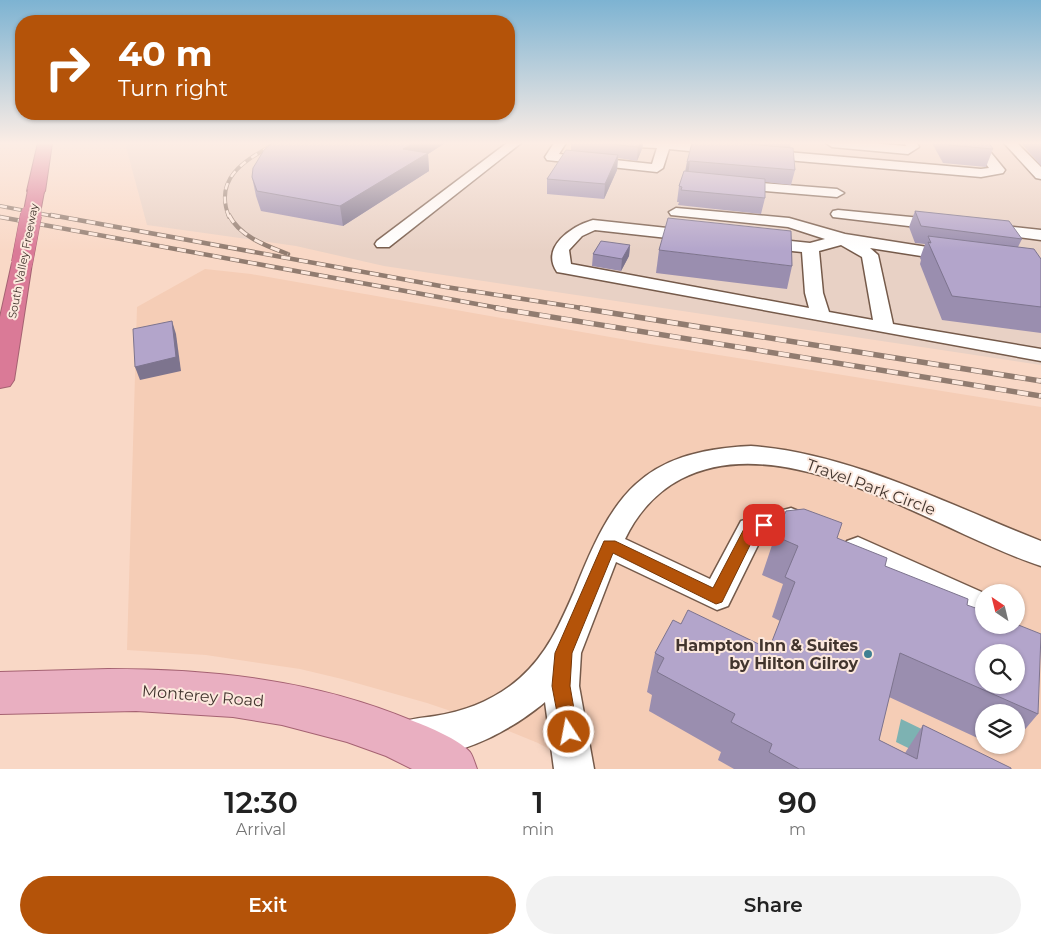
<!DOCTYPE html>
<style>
:root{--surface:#fff;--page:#f2f2f2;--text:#222;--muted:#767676;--accent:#b45309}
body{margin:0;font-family:Montserrat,sans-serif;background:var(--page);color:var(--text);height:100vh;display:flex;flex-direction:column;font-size:19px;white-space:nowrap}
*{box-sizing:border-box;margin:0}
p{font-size:16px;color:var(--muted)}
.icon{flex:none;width:28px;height:28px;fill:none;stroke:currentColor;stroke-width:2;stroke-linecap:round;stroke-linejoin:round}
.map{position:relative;height:769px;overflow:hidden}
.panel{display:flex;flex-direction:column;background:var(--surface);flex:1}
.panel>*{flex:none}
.guide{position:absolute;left:15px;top:15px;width:500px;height:105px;border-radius:20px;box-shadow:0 1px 4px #0004;background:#b45309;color:#fff;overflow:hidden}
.needle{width:32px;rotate:325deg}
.fabs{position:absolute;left:975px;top:584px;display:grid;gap:10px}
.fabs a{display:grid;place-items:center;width:50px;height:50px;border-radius:50%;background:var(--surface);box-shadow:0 1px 4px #0004;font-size:25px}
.pin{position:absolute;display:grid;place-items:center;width:42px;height:42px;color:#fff;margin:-21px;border-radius:10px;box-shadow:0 2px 8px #0006}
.me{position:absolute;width:55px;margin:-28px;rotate:349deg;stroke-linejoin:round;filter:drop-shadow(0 0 4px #0008)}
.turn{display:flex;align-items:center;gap:18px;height:105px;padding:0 20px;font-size:22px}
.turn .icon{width:65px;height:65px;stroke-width:2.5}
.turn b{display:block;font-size:35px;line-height:42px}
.eta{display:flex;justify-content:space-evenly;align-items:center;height:85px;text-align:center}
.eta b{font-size:30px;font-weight:600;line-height:35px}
.cta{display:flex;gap:10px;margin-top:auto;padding:10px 20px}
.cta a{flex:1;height:58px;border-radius:30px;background:var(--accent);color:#fff;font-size:20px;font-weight:600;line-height:58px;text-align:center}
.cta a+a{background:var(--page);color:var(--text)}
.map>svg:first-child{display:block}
.built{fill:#f5cdb6;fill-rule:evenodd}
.industrial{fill:#e8d1c5}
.water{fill:#7db2b2}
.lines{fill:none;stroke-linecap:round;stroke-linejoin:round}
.minor-casing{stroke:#755a4a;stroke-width:3}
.major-casing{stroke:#a56272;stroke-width:2}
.highway-casing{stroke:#a56272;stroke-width:2}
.minor{fill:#fff;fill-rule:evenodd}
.major{fill:#e9afc1;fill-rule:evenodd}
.highway{fill:#da7a97;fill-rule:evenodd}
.rail-far2-casing{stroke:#917c70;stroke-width:4}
.rail-far1-casing{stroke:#917c70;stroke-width:4.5}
.rail-casing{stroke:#917c70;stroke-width:5.5}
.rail-far2{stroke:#fce8dd;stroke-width:2.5;stroke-dasharray:7;stroke-linecap:butt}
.rail-far1{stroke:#fce8dd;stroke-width:3;stroke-dasharray:9;stroke-linecap:butt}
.rail{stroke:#fce8dd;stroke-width:4;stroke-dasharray:11;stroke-linecap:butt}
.highway-bridge-far1-casing{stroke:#a56272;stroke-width:18;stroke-linecap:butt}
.highway-bridge-casing{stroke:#a56272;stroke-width:22;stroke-linecap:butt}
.highway-bridge-far1{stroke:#da7a97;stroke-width:16}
.highway-bridge{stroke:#da7a97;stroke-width:21}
.wall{fill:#9a8eaf}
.shaded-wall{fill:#7d748e}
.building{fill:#b3a5cb;stroke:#7d748e;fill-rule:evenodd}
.route{fill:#b45309;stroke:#753606}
.poi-dot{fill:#3f8093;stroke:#fce8dd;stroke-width:2}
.labels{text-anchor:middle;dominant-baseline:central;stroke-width:4;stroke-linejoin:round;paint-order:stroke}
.far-street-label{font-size:11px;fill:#42352e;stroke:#fce8dd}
.near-street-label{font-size:16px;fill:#42352e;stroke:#fce8dd}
.near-poi-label{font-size:16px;font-weight:bold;fill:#42352e;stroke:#fce8dd;text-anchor:end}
</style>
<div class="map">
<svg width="1041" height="769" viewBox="0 0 1041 769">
<rect width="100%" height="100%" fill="#f9d8c6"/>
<path class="built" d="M205 269 251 274 650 344 1041 407V769H586L538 743 504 729 427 703 342 679 300 669 206 655 127 650 137 307ZM984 592H1016V625H984ZM984 652H1016V685H984ZM984 712H1016V745H984Z"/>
<polygon class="industrial" points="125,143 1041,143 1041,365 384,266 296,246 147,225"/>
<polygon class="water" points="901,719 971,753 951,769 896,742"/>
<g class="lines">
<defs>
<g id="minor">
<polygon points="507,143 521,143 389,247 377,247 375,244 377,241"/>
<path d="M554 143H566L559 154 652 164 657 148 638 147 632 143C648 143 718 141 726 150L720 154 669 149 663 168 657 172 547 160 545 157Z"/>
<polygon points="826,143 871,143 906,146 905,143 917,143 919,147 908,154 832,147"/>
<polygon points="971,143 983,143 1005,170 1003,173 981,177 764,158 758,154 764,150 981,169 989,168"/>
<polygon points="1004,143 1017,143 1041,167 1041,179 1036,178"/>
<polygon points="736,181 837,189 844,193 837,197 731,188 729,185"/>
<path d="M676 208 789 218 845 234 959 252 961 256 959 260 953 261 870 248 878 255 893 324 1041 349V361L563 273 557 272C540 247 572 226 593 220L695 231 703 236 701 239 695 241 595 230 582 236 569 250 571 264 809 308 805 293 802 252 762 248 754 243 762 238 810 243 825 239 788 227 671 215 669 212ZM841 245 862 257 873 320 829 312 823 293 819 251Z"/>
<polygon points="838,210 942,220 950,225 942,230 833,217 831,214 833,211"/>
<polygon points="986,224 1041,230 1041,240 980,232 978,229 980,226"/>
<path d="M751 446C840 452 934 497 1016 531L1041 541V566C939 533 787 424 681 479 656 492 637 514 625 539L710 579 741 521 791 508 819 519 823 527 819 535 809 538 789 530 762 537 728 606 717 610 616 562 581 653 579 686 594 769H554L545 702C512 730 443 769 399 750L393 737 399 724C411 718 422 718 435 716 467 711 496 699 520 678 547 654 560 624 574 592 612 496 640 451 751 446Z"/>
<polygon points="858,537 984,593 984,622 847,557 843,549 847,541"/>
</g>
<path id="major" d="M108 669C213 669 316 680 413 721 429 727 458 739 470 752 473 756 475 764 477 769H412L386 756 347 742 282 725 233 717 136 711 0 714V672Z"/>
<g id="highway">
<polygon points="38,143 52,143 45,191 42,195 30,195 27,191"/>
<polygon points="22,257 29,259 32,263 14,380 10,386 0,388 0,317 12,263 15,259"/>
</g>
</defs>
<use href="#minor" class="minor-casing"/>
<use href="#major" class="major-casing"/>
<use href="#highway" class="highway-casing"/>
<use href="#minor" class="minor"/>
<use href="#major" class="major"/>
<use href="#highway" class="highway"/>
<defs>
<g id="rail-far2">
<polyline points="0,206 58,217"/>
<path d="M229 217C213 177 246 160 276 143"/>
</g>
<g id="rail-far1">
<polyline points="51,215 446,287 588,309"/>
<path d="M229 215C240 237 267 246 288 254"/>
<polyline points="0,217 504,309"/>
</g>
<g id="rail">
<polyline points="496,308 1041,396"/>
<polyline points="580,308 1041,381"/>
</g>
</defs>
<use href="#rail-far2" class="rail-far2-casing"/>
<use href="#rail-far1" class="rail-far1-casing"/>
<use href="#rail" class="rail-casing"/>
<use href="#rail-far2" class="rail-far2"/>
<use href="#rail-far1" class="rail-far1"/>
<use href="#rail" class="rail"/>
<defs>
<polyline id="highway-bridge-far1" points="31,217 36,191"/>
<polyline id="highway-bridge" points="22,263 31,215"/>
</defs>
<use href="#highway-bridge-far1" class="highway-bridge-far1-casing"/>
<use href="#highway-bridge" class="highway-bridge-casing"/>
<use href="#highway-bridge-far1" class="highway-bridge-far1"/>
<use href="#highway-bridge" class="highway-bridge"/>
</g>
<g class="wall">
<polygon points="272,143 445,143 428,154 429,171 343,226 261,211 256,196 252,177"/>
<polygon points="571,143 643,143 642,149 637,161 618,158 617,170 604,199 547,194 547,179 571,151"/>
<polygon points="692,143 791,143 790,148 795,170 791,185 765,182 765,198 761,214 678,205 679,202 677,202 679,186 685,171 687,162"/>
<polygon points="932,143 989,143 993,149 986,167 943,163"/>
<polygon points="1021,143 1041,143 1041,166"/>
<polygon points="915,211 1022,239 1018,247 1041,259 1041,333 942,320 920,264 921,260 920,258 925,244 915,243 909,227"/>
<polygon points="630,245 629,256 621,271 592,266 593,254"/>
<polygon points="659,250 792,266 787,289 656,273"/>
<polygon points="775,536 837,538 885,566 967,605 1038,714 1016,740 1016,712 984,712 984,741 889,697 879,740 905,753 923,725 1011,769 734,769 718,760 721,752 649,711 652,695 647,692 655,653 681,624 769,649 780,621 772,617 783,584 762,575"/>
<polygon points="992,745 1012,745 1007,752"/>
</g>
<g class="shaded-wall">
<polygon points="414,143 445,143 428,154 429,171 343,226 340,206 403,149"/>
<polygon points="640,143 643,143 642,149 637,161 638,147"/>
<polygon points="618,155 617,170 604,199 605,184"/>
<polygon points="690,161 688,175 685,177 687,162"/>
<polygon points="630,245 629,256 621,271 622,259"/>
<polygon points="172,321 176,334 181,371 140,380 135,367"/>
</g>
<g class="building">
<polygon points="272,143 414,143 403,149 428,153 340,206 257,191 252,177 253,168 264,150"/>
<polygon points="602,143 640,143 638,147"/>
<polygon points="692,143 735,143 793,148 795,170 690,161 687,162"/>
<polygon points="948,143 989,143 993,149 949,145"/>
<polygon points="566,150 618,155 605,184 547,179"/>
<polygon points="684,171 765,179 765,198 681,190 682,187 679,186"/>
<polygon points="915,211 1009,221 1022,239 921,226"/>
<polygon points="668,218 791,231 792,266 659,250"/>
<polygon points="928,236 1034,249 1041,259 1041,307 952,296 928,242 931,243"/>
<polygon points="601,241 630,245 622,259 593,254"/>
<polygon points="172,321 176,357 135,367 133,329"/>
<path d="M804 509 842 523 837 538 887 558 885 566 968 599 967 605 984 611V625H1016V624L1041 634 1038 714 900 653 879 740 917 759 923 725 1011 768V769H799L769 752 772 744 731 722 735 714 657 672 664 658 655 653 673 620 681 624 688 610 769 649 795 582 785 577 798 546 775 536 786 511ZM984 652H1016V685H984Z"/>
</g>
<linearGradient id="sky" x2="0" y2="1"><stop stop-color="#7db3d2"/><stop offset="0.57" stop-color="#fcede5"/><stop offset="1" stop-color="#fcede5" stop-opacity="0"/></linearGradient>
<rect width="1041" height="251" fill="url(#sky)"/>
<polygon class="route" points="764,520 769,521 772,525 769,529 756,533 722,602 716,604 613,553 572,653 570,686 578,732 575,739 569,742 562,739 552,686 555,653 604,541 615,541 713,588 746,525"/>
<circle class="poi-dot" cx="868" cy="654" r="5"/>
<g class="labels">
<g class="far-street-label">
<text transform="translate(23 261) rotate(-79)">South Valley Freeway</text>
</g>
<g class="near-street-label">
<text transform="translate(871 487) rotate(20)">Travel Park Circle</text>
<text transform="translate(203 696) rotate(5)">Monterey Road</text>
</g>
<g class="near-poi-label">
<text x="858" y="645">Hampton Inn &amp; Suites<tspan x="858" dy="18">by Hilton Gilroy</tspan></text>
</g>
</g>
</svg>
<div class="fabs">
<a><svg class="needle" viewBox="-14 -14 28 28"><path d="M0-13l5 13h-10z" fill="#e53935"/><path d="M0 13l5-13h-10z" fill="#767676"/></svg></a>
<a><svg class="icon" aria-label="search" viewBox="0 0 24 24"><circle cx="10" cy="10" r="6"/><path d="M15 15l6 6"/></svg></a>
<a><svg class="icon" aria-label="layers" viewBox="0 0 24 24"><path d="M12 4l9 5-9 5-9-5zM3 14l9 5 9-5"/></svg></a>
</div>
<div class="pin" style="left:764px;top:525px;background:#d93025"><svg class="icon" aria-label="arrive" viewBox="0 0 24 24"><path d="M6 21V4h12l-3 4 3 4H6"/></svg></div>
<svg class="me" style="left:569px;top:732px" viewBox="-20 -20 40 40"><circle r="17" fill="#b45309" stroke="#fff" stroke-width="3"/><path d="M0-11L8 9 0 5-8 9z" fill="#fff"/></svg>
<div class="guide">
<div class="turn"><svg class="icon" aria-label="right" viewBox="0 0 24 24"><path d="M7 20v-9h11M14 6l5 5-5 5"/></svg><div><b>40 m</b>Turn right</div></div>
</div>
</div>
<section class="panel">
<div class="eta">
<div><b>12:30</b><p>Arrival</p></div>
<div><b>1</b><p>min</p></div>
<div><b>90</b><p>m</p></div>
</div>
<div class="cta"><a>Exit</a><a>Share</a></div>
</section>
